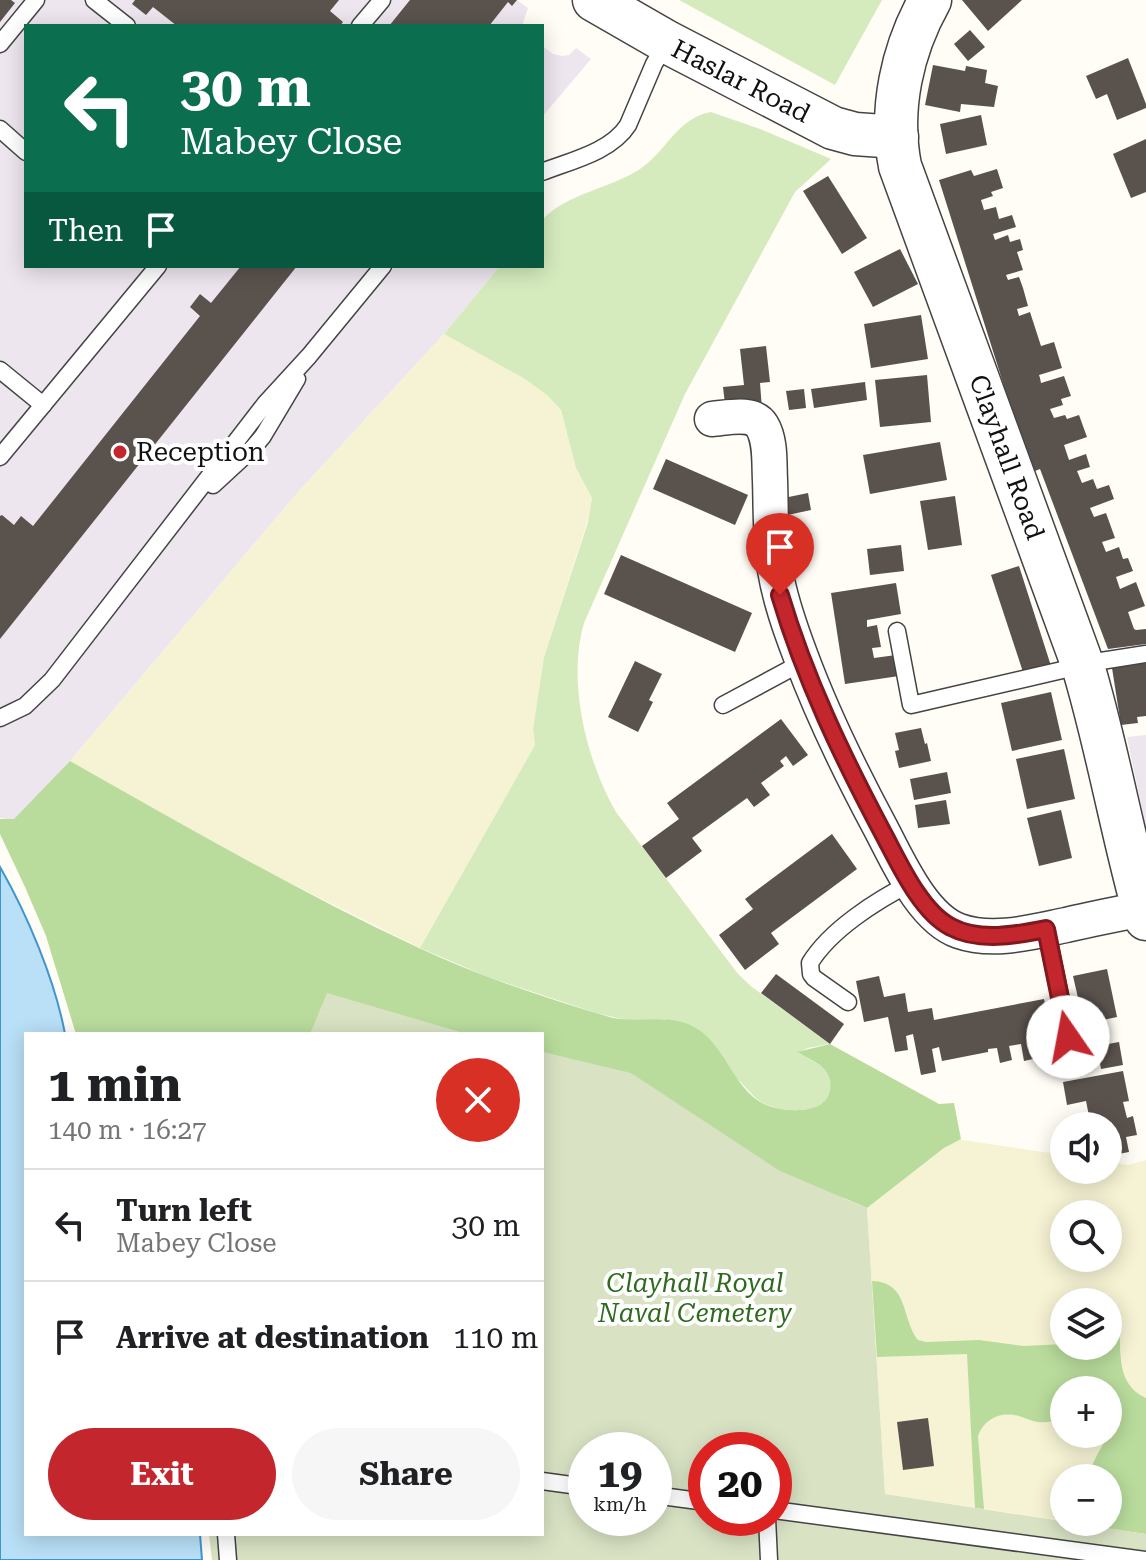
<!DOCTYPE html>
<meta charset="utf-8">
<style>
:root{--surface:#fff;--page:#f6f6f6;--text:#202124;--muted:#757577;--line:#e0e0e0;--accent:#c4262e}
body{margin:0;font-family:"Roboto Serif",serif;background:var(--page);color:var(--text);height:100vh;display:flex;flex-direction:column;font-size:30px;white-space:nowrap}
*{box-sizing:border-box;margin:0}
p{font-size:26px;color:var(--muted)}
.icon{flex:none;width:44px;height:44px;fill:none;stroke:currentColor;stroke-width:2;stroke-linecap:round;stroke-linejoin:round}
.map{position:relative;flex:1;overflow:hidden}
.details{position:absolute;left:24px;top:1032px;width:520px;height:504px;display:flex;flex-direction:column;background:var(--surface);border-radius:0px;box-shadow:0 4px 20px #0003}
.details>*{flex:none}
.top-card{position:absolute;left:24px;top:24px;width:520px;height:244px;border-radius:0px;box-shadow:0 4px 20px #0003;background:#0b6e4f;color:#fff;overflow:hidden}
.controls{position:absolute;left:1050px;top:1112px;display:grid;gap:16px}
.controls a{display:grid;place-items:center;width:72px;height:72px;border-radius:50%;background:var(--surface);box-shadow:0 4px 20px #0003;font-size:40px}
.speed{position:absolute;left:568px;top:1432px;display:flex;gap:16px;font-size:40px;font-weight:700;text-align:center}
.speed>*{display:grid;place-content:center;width:104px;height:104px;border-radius:50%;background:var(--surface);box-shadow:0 4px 20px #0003;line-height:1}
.speed small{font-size:20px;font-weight:400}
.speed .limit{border:12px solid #d22;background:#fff;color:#111}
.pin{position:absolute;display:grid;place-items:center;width:68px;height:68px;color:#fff;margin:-82px -34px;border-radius:50% 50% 50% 0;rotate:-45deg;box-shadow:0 0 8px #0007}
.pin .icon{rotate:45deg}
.me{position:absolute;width:88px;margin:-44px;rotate:348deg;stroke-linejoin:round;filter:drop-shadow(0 0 6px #0008)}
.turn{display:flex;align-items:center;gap:28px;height:168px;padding:0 24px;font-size:36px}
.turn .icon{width:104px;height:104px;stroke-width:2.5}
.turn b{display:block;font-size:56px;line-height:68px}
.then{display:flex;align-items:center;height:76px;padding:0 24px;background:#0003;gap:16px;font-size:30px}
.round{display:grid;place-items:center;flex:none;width:84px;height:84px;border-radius:42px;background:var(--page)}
.headline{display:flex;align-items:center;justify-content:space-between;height:136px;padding:0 24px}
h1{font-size:48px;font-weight:700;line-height:60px}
.button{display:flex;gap:16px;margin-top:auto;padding:16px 24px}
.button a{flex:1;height:92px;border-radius:48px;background:var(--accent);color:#fff;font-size:32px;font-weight:700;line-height:92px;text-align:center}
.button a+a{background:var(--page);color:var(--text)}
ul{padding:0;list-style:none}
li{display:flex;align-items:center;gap:24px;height:112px;padding:0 24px;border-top:2px solid var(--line)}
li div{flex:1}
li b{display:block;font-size:30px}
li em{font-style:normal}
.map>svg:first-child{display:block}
.industrial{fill:#eee6ef}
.farmland{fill:#f6f3d4;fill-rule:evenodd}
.green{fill:#d5ebbd}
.forest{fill:#b9dc9c}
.cemetery{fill:#d9e3c4;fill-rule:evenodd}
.water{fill:#b9e0f7;stroke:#3f96cf;stroke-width:2}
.building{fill:#5a524d}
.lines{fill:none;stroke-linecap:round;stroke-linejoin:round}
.service-casing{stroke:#444;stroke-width:19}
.minor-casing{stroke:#444;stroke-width:37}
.tertiary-casing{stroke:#444;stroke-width:45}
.service{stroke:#fff;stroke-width:16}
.minor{stroke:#fff;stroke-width:34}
.tertiary{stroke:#fff;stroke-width:42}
.route-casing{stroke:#7f191e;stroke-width:20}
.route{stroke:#c4262e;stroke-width:14}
.poi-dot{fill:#c4262e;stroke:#fff;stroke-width:3}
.labels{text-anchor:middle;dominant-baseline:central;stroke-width:8;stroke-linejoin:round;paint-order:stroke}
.street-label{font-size:26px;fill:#111;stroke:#fff}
.poi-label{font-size:26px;fill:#111;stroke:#fff;text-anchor:start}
.park-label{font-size:26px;font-style:italic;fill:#2f6b1f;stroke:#fff}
</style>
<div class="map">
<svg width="1146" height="1560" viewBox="0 0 1146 1560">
<rect width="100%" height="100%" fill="#fffdf5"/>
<g class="industrial">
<polygon points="0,0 517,0 528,8 523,23 524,26 26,26 26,266 500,266 444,334 300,490 70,761 14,820 0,818"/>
<polygon points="542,46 553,54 562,56 569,55 576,48 591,59 542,117"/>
<polygon points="1146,735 1146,829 1127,737"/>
</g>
<g class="farmland">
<polygon points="444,334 525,379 547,395 561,410 576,468 592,498 591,510 544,657 533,729 535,745 420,948 252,864 70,761 300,490"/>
<path d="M956 1139 1064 1155V1170H1108V1162L1128 1165 1146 1160V1534L1068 1522H1108V1478H1064V1521L885 1494 867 1208ZM1064 1214H1108V1258H1064ZM1064 1302H1108V1346H1064ZM1064 1390H1108V1434H1064Z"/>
</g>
<g class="green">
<polygon points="679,0 882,0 835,85"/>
<path d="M711 112 760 129 831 159 795 192 685 394 584 623C567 682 586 760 616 812L738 974 752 987 838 1050 829 1044 808 1048 798 1053C807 1058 822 1064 828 1074 831 1079 832 1087 830 1092 823 1115 787 1112 770 1106 754 1101 749 1089 737 1079 714 1058 689 1039 665 1019L630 1021 596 1013 488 977 420 948 535 745 533 729 544 657 588 522 592 498 576 468 561 410 547 395 525 379 444 334 500 266H542V220C567 193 610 189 640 169 666 152 678 117 711 112Z"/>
</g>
<g class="forest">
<path d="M70 761C185 826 299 892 419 948 481 977 548 999 613 1018 639 1023 669 1014 692 1026 727 1042 733 1096 772 1107 790 1112 826 1114 830 1090 832 1082 829 1074 823 1068 816 1061 805 1057 797 1052L830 1044 939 1104 954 1103 961 1139 944 1148 867 1208 844 1198 816 1194 610 1069 542 1052V1034H468L460 1032 391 1034H76L46 936 25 887 0 834V819H14Z"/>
<path d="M872 1281C909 1282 901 1318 918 1340L926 1342 979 1340 1024 1346 1064 1344V1346H1108V1329L1114 1327 1120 1332C1120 1358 1119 1386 1146 1398V1534L1071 1523 1108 1522V1478H1086L1097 1455 1114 1425V1417L1108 1411V1390H1064L1063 1419C1055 1421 1046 1423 1038 1422 1031 1421 1026 1418 1019 1416 1002 1411 984 1418 978 1436L984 1509 975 1508 967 1354 877 1357Z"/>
</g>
<g class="cemetery">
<polygon points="327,993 460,1032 468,1034 310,1034"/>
<path d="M542 1052 631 1073 780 1171 867 1208 885 1494 1146 1534V1560H212L209 1534H542ZM586 1450H654V1518H586ZM706 1450H774V1518H706Z"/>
</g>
<path class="water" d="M0 867C27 914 55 980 65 1034H26V1534H200L202 1560H0Z"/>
<g class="building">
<polygon points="0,0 11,0 15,3 0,22"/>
<polygon points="135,0 339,0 330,11 343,22 340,26 177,26 153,7 146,15 132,4"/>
<polygon points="410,0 517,0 512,6 508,2 489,26 389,26"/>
<polygon points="962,0 1022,0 988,31"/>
<polygon points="970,30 985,47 968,61 954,44"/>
<polygon points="1128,58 1146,104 1146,108 1117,120 1107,94 1096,99 1086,76"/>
<polygon points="933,65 965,71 966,66 987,70 985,83 998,86 994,107 961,104 960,112 925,105"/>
<polygon points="981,115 987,145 946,154 940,124"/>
<polygon points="1146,139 1146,192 1131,198 1113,154"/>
<polygon points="997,169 1003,188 991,192 993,196 981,200 984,210 996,207 999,219 1012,215 1016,227 993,234 995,240 1008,235 1010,242 1020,239 1023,250 1017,252 1023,270 1006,275 1008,280 1019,277 1023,288 1028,306 1017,309 1019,316 1030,312 1041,346 1054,342 1062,368 1039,375 1040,378 1041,383 1064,376 1071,396 1061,399 1063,405 1050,409 1054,418 1065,415 1067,419 1079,415 1087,437 1064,445 1069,460 1086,454 1090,467 1077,471 1082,483 1093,479 1097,489 1109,485 1114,499 1090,508 1094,517 1106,513 1115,538 1102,542 1106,552 1119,547 1123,559 1128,558 1133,571 1116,577 1120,589 1136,582 1145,606 1128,612 1134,629 1136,630 1146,629 1146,644 1108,649 1040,469 1035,471 1005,389 939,180 971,170 974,176"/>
<polygon points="828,176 867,238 842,254 803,191"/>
<polygon points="900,249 918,284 873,307 854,272"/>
<polygon points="241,266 297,266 0,639 0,516 2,515 14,525 21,516 33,526 200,316 190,307 200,294 211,303"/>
<polygon points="921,315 928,359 871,368 864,324"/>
<polygon points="766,346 770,382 760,383 762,409 726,413 723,387 744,385 740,349"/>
<polygon points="927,375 931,422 880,427 875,380"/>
<polygon points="865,382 867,400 814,408 811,389"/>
<polygon points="804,389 806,408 789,410 786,391"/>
<polygon points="940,442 947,480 870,494 863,455"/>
<polygon points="666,459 748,495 735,525 653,489"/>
<polygon points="808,493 811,510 783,516 779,499"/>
<polygon points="955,496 962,545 928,550 920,501"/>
<polygon points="901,545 904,571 870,575 867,549"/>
<polygon points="621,555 752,613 735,652 604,594"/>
<polygon points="1019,566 1051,666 1024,675 991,575"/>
<polygon points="896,583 901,614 867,620 867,627 877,625 881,647 872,648 874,658 896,655 899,676 845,684 831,593"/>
<polygon points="635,661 662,674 649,700 653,702 638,732 608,717"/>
<polygon points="1146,663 1146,716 1137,717 1138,723 1121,725 1112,668"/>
<polygon points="1051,692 1062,740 1012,751 1001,703"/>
<polygon points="781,719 808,755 793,766 786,756 780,761 784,766 761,783 770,795 754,807 747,798 692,838 702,851 666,878 642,846 679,819 667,803"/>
<polygon points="921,728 925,744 927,743 931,761 899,768 895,751 899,750 895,733"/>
<polygon points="1064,749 1075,799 1027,809 1016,759"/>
<polygon points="947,772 951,793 914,800 910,779"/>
<polygon points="946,800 950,824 918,828 915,805"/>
<polygon points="1061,810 1072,858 1039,866 1027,818"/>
<polygon points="832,834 857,869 771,933 779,944 745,970 719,935 753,909 745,899"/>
<polygon points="1107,969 1117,1017 1084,1024 1073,976"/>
<polygon points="776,974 844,1024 830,1044 761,993"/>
<polygon points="879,976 884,997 905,993 908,1012 932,1008 934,1020 1044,999 1055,1057 1048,1058 1043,1038 1030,1041 1033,1059 1024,1061 1021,1044 1009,1046 1012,1060 1000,1063 997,1048 988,1049 988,1052 942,1061 939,1047 932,1049 936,1072 921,1075 913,1034 906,1036 908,1050 895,1052 888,1017 864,1022 856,981"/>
<polygon points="1119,1042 1123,1065 1101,1069 1097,1046"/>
<polygon points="1123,1071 1129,1101 1123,1102 1127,1118 1133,1116 1137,1135 1126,1137 1129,1152 1108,1156 1108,1126 1091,1126 1086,1101 1067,1105 1063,1082"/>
<polygon points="928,1418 934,1466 903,1470 897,1422"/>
</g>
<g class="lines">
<defs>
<g id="service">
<polyline points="94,0 127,26"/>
<polyline points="360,26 382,0"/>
<polyline points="0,44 36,0"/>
<polyline points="0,129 26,152"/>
<path d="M542 172C570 161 611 152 628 125L654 64 666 43"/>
<polyline points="0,370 43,405"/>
<polyline points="0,457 158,266"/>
<polyline points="213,485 252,449 263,436 297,379"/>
<polyline points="897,631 911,705 1101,661 1146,654"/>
<polyline points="723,705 803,662"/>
<polyline points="0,718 25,706 52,680 265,404 309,356 383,266"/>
<polyline points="1046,929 1074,1064"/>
<path d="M848 1002 814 978 811 974 810 963C830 930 877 900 911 883"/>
<polyline points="542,1481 586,1487"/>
<polyline points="654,1495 706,1502"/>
<polyline points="774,1510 1146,1560"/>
<polyline points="767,1518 769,1560"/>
<polyline points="226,1534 228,1560"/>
</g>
<path id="minor" d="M712 419C727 418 753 411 762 426 771 441 769 463 770 480 771 510 770 540 775 570 780 600 790 628 801 657 823 716 850 771 880 827 897 859 922 918 959 931 993 943 1032 932 1066 925 1092 919 1117 914 1143 909"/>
<g id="tertiary">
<polyline points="594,0 667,42 833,128 855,134 897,137"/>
<path d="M930 0C902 50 889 109 900 166L1083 666C1108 749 1122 835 1146 919"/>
</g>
</defs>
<use href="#service" class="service-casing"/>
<use href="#minor" class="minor-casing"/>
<use href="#tertiary" class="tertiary-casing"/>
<use href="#service" class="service"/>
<use href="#minor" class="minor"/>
<use href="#tertiary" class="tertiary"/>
</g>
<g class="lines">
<defs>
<path id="route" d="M780 595C805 679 843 758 884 835 899 863 921 912 951 927 979 942 1017 935 1046 929L1068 1037"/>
</defs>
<use href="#route" class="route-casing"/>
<use href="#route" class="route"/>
</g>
<circle class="poi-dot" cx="120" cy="452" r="8"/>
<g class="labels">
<g class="street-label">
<text transform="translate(741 81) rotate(27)">Haslar Road</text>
<text transform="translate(1007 457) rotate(70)">Clayhall Road</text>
</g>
<g class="poi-label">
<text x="136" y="452">Reception</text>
</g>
<g class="park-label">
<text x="695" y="1283">Clayhall Royal<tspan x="695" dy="30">Naval Cemetery</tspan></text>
</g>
</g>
</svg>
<div class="controls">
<a><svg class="icon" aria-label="sound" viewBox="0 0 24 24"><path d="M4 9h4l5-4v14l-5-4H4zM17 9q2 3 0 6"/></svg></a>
<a><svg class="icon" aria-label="search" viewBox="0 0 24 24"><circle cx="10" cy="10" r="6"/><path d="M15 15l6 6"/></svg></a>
<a><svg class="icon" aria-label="layers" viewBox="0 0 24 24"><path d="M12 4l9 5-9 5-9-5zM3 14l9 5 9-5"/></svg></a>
<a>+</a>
<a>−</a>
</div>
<div class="speed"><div>19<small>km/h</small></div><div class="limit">20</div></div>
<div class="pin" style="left:780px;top:595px;background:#d93025"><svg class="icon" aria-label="arrive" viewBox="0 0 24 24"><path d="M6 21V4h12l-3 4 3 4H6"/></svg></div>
<svg class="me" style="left:1068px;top:1037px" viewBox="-20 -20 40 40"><circle r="19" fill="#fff"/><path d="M0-13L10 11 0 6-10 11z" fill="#c4262e"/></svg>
<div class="top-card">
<div class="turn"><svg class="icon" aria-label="left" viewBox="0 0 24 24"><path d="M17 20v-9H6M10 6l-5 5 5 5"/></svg><div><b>30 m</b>Mabey Close</div></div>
<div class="then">Then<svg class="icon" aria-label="arrive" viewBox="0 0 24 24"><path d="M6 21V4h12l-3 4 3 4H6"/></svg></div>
</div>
<section class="details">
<div class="headline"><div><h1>1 min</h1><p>140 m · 16:27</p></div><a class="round" style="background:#d93025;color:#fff"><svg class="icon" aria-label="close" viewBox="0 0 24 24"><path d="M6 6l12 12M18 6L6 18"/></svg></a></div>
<ul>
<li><svg class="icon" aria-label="left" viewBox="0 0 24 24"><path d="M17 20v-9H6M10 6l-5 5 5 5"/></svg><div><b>Turn left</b><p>Mabey Close</p></div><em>30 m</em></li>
<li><svg class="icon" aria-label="arrive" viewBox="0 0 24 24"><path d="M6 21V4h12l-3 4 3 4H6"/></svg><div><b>Arrive at destination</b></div><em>110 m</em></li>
</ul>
<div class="button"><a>Exit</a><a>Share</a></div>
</section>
</div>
